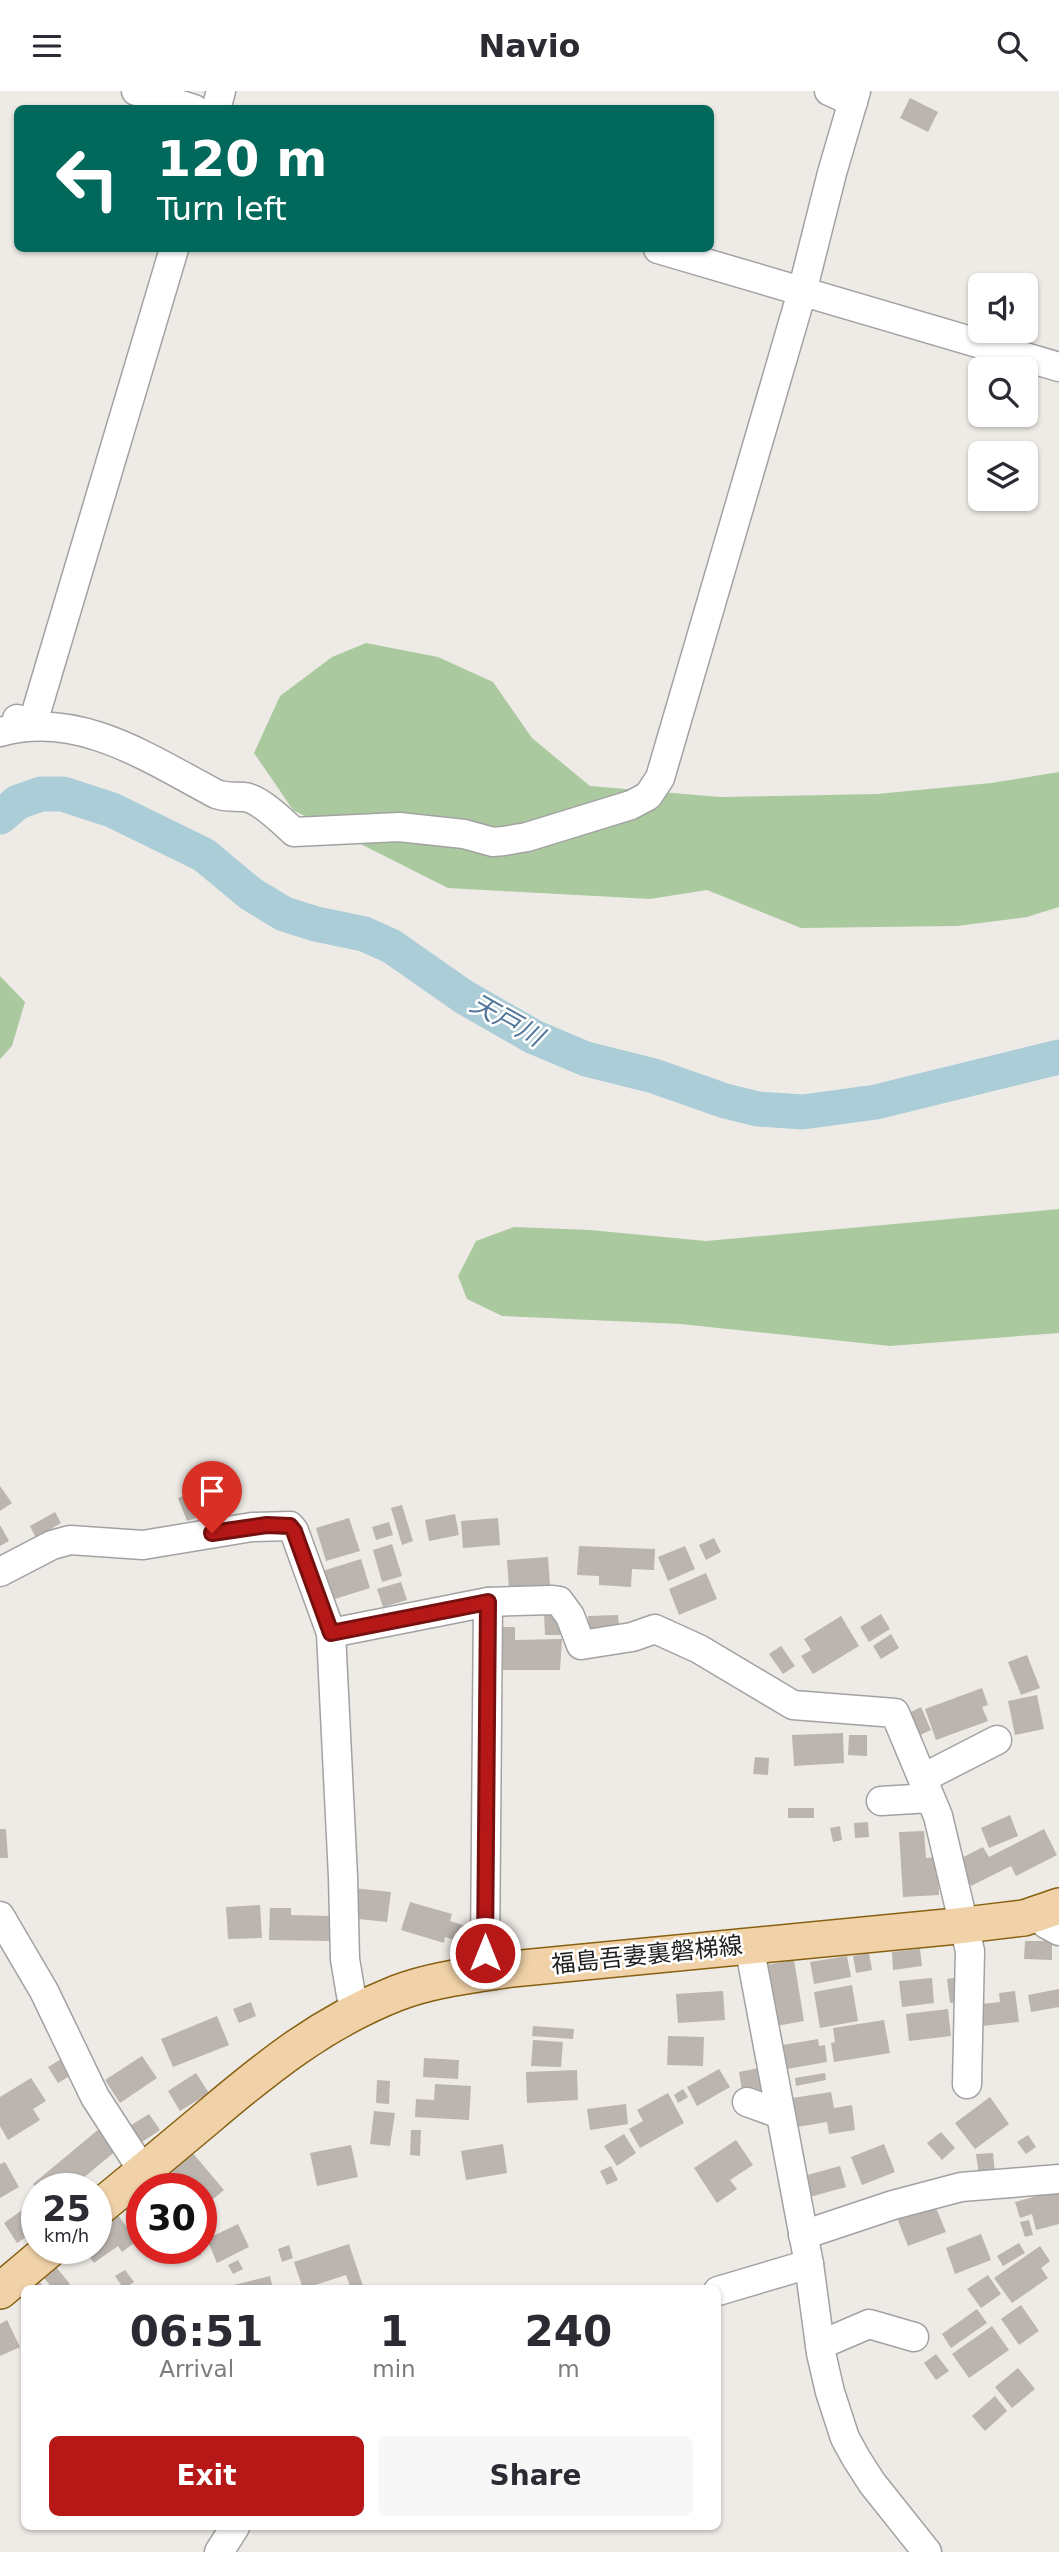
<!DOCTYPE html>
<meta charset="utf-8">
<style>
:root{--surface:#fff;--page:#f7f7f7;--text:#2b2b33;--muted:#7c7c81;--accent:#b61817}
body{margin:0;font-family:"DejaVu Sans","Noto Sans JP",sans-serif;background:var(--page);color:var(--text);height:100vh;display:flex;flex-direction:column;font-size:26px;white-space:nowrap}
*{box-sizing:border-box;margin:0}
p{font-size:23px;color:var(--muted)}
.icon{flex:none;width:38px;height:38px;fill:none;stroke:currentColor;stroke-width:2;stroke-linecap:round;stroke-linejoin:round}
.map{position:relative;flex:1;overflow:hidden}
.drawer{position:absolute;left:21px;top:2194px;width:700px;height:245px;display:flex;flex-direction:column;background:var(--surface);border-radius:10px;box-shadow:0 2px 5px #0004}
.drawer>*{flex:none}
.top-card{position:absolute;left:14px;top:14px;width:700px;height:147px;border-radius:10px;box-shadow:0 2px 5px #0004;background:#00695c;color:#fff;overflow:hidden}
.fabs{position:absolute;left:968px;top:182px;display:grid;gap:14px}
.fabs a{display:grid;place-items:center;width:70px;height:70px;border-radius:10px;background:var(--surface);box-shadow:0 2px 5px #0004;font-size:35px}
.speed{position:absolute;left:21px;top:2082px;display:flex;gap:14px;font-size:35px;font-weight:700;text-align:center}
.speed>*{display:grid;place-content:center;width:91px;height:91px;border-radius:50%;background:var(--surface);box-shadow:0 2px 5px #0004;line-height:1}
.speed small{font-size:18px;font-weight:400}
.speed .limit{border:10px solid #d22;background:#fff;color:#111}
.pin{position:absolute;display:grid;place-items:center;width:60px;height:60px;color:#fff;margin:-72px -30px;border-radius:50% 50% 50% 0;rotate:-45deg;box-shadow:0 0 7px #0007}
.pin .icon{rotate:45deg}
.me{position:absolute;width:77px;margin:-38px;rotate:0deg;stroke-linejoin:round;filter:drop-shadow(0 0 5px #0008)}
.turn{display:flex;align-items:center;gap:24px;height:147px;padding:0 28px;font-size:32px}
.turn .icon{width:91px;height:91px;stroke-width:2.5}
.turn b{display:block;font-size:49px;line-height:60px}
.eta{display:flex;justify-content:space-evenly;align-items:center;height:119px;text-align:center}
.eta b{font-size:42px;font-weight:800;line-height:49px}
.action{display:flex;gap:14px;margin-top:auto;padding:14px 28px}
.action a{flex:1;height:80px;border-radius:10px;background:var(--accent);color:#fff;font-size:28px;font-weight:800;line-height:80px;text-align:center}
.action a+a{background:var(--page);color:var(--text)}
header{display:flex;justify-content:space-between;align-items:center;height:91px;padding:0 28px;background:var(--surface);font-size:32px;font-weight:800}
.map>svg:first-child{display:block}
.forest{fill:#abc99f}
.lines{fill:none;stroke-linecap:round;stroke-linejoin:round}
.river{stroke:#abcdd7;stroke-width:35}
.building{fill:#bbb4af}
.minor-casing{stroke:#a2a2a2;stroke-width:31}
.major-casing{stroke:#876111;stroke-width:38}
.minor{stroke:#fff;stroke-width:28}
.major{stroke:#f1d2a8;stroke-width:35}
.route-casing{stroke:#76100f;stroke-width:18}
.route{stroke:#b61817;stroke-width:12}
.labels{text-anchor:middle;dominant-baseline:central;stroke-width:5;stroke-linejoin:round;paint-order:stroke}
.street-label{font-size:24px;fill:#1e1e1e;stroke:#fff}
.water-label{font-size:26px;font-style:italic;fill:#53779c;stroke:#fff}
</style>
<header><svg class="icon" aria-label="menu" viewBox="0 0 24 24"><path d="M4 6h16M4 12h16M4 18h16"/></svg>Navio<svg class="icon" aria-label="search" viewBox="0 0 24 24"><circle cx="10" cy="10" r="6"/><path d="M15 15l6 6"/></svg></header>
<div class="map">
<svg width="1059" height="2461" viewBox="0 0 1059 2461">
<rect width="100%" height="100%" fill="#eeebe6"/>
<g class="forest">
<polygon points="366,552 438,566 493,591 532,647 590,695 720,706 877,703 991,692 1059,681 1059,816 1027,826 957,835 801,837 707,799 650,808 448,797 293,719 254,662 280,605 332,566"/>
<polygon points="0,885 25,911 12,955 0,968"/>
<polygon points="1059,1118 1059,1242 890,1255 680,1233 502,1225 467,1208 458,1185 476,1150 514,1136 590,1139 706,1150"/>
</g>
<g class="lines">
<polyline class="river" points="0,726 18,711 41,703 63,703 112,719 204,764 251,803 284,823 316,833 364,843 391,855 464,906 534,946 586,968 654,985 725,1010 758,1018 803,1021 876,1011 1059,966"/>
</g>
<g class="building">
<polygon points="910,7 938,21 928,41 900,27"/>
<polygon points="0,1395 12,1412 0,1420"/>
<polygon points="188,1403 196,1427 187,1430 178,1407"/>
<polygon points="402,1414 413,1450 402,1454 391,1417"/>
<polygon points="55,1421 61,1432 36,1447 30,1435"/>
<polygon points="455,1423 459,1444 429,1450 425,1429"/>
<polygon points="349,1427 360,1460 326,1470 316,1437"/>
<polygon points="498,1427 500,1454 463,1457 461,1430"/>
<polygon points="389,1431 393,1444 376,1449 372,1436"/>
<polygon points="0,1434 9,1450 0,1455"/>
<polygon points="714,1447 721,1461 706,1469 699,1454"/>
<polygon points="392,1453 402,1485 382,1491 373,1459"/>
<polygon points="579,1455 655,1458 654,1479 632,1478 631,1496 599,1494 599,1485 577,1484"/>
<polygon points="685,1455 695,1478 668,1490 658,1466"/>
<polygon points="548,1466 550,1495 509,1498 507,1469"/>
<polygon points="361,1468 370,1497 325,1511 316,1482"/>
<polygon points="706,1482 717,1508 679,1524 669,1498"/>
<polygon points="401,1491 407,1509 383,1516 377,1498"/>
<polygon points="544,1523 560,1523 560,1544 545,1544"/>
<polygon points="881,1523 890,1538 869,1551 860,1536"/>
<polygon points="618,1524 619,1536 589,1538 588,1525"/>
<polygon points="841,1525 859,1555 813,1583 801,1565 811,1559 804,1548"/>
<polygon points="498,1536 515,1536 515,1549 562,1548 560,1579 503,1579 502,1562 498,1562"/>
<polygon points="891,1543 899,1557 881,1568 873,1555"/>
<polygon points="781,1555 795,1575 783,1583 769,1563"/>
<polygon points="1027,1564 1040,1597 1021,1604 1008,1571"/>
<polygon points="982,1597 988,1614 982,1616 988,1630 936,1649 925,1618"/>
<polygon points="1037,1604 1044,1638 1015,1644 1008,1610"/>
<polygon points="921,1616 931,1639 916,1646 905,1624"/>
<polygon points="843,1642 844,1672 794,1675 792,1644"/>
<polygon points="849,1644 867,1644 867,1665 848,1664"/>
<polygon points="755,1666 769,1667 768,1684 753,1683"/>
<rect x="788" y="1717" width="26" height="10"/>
<polygon points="1010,1724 1018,1745 989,1757 981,1737"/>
<polygon points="868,1731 869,1746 855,1747 854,1732"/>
<polygon points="840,1735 842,1749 833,1751 830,1737"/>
<polygon points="0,1738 6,1738 8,1767 0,1767"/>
<polygon points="1044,1738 1057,1764 1016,1785 1011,1775 971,1795 958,1769 983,1756 989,1766"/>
<polygon points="924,1740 926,1767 937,1766 939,1804 903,1806 899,1741"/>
<polygon points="353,1797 391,1801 387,1831 349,1827"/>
<polygon points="410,1811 452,1823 450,1830 469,1836 464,1852 445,1846 444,1852 401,1839"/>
<polygon points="260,1814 262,1847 228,1848 226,1816"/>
<polygon points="270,1817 291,1817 291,1824 330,1825 330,1850 269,1849"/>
<polygon points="1025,1850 1052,1850 1052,1869 1024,1868"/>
<polygon points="920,1858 922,1875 893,1879 892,1861"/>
<polygon points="869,1862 872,1879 856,1882 853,1865"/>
<polygon points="847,1865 851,1886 814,1893 810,1871"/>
<polygon points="794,1869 804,1930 776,1935 766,1874"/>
<polygon points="959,1886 962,1911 950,1912 947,1888"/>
<polygon points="932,1887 934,1912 902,1916 899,1890"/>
<polygon points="852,1894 858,1930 820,1937 814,1901"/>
<polygon points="1059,1898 1059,1916 1031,1921 1028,1904"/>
<polygon points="723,1900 725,1929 678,1932 676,1903"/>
<polygon points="1015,1900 1019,1931 973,1936 971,1914 1000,1911 999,1902"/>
<polygon points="251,1911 256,1925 239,1932 233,1918"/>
<polygon points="948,1918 951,1945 909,1950 906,1923"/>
<polygon points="217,1925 229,1954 173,1976 161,1948"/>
<polygon points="884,1929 890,1962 834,1971 831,1952 835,1951 833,1937"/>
<polygon points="533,1935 574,1938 573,1948 532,1945"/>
<polygon points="668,1945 704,1946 703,1975 667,1974"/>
<polygon points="818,1948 819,1955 825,1954 827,1971 781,1979 777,1955"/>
<polygon points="533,1949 563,1951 561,1976 531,1975"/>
<polygon points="68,1964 78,1980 58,1992 48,1976"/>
<polygon points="142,1965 157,1987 120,2012 105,1989"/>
<polygon points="424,1967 459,1969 458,1988 423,1986"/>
<polygon points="759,1977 763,2001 743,2006 739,1981"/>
<polygon points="719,1978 730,1996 697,2015 687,1996"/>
<polygon points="577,1979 578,2009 527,2012 526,1981"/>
<polygon points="196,1982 209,2002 180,2020 168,2000"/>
<polygon points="825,1982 826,1989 796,1995 795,1987"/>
<polygon points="31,1987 46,2010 33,2018 40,2029 8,2049 0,2035 0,2006"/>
<polygon points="377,1989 390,1990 389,2013 376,2012"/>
<polygon points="435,1993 471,1995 469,2029 415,2026 416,2008 434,2009"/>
<polygon points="683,1998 688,2006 678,2012 674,2004"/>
<polygon points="831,2001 834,2017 852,2014 855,2039 829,2043 827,2031 791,2037 786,2008"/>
<polygon points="668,2002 684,2032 640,2057 629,2038 643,2030 637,2019"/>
<polygon points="990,2006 1009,2033 975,2058 955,2032"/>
<polygon points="626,2013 628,2033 590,2039 587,2018"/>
<polygon points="374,2020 395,2022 390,2055 370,2053"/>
<polygon points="149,2023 160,2039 139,2053 128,2036"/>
<polygon points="99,2038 117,2059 70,2098 37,2098 33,2093"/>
<polygon points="411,2039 421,2039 420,2065 410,2064"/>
<polygon points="941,2041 955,2057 942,2069 927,2052"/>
<polygon points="624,2043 636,2062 617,2075 604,2055"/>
<polygon points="1028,2044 1036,2056 1026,2063 1017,2051"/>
<polygon points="736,2049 753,2074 730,2089 737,2098 717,2112 694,2077"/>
<polygon points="503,2053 507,2082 466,2089 461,2060"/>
<polygon points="884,2053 895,2081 862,2094 851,2066"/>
<polygon points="351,2054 358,2086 317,2095 310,2062"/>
<polygon points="191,2060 224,2099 201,2118 201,2098 145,2098"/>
<polygon points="993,2062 995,2083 979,2085 976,2063"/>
<polygon points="5,2071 19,2096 0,2107 0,2073"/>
<polygon points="611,2075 618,2089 607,2094 600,2080"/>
<polygon points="840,2075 846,2096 806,2107 800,2086"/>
<polygon points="1059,2099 1059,2133 1036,2139 1032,2123 1020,2127 1015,2111"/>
<polygon points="139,2104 142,2109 142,2119 131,2127 123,2116"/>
<polygon points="934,2112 946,2141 908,2155 897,2127"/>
<polygon points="25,2117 37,2135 37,2139 17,2152 4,2132"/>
<polygon points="118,2124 137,2150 122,2161 118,2155 94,2172 84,2158 96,2158 96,2139"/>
<polygon points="1029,2129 1033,2144 1025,2146 1020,2131"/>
<polygon points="238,2133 249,2156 217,2172 207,2148"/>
<polygon points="981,2143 991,2169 955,2183 946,2157"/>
<polygon points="1019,2152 1025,2162 1003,2175 997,2165"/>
<polygon points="349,2153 364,2198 351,2198 346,2184 303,2198 294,2171"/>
<polygon points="289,2154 293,2167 282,2171 278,2158"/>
<polygon points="1040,2155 1050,2170 1041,2177 1048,2187 1012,2212 994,2187"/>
<polygon points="164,2158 200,2158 201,2164 166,2170"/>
<polygon points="238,2169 243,2178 233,2183 228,2174"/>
<polygon points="52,2171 70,2193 63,2198 53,2198 39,2181"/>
<polygon points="125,2179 134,2191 124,2198 115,2185"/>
<polygon points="988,2184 1001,2203 981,2217 967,2198"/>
<polygon points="270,2185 273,2198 226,2198 226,2196"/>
<polygon points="37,2187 45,2198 24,2198 24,2212 17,2203"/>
<polygon points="1021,2214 1039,2240 1019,2254 1001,2228"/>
<polygon points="977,2218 987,2232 951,2257 942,2243"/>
<polygon points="7,2229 20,2256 0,2265 0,2233"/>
<polygon points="992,2235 1009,2259 969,2287 952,2263"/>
<polygon points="936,2263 949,2280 936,2289 924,2272"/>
<polygon points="1018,2277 1035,2298 1012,2317 995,2296"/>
<polygon points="995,2305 1007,2320 985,2340 972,2325"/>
</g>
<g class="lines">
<defs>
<g id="minor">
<polyline points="136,0 194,18"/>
<polyline points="829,0 853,11"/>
<polyline points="216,18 221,0"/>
<polyline points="658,158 1059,276"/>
<polyline points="17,628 32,635 174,158"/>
<path d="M0 641C79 619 150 668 216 703 227 707 233 705 244 706 259 707 283 731 294 741L399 736 464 743 493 751 504 750 527 746 631 714 648 705 660 687 802 201 832 82 856 0"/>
<polyline points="0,1481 52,1454 70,1449 143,1454 252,1436 290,1435 294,1440 331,1542 343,1786 345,1868 351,1904 356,1919"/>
<polyline points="331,1542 488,1511 551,1509 559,1510 570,1525 581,1554 632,1546 655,1538 699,1558 793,1614 895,1622 938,1725 970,1860 967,1993"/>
<polyline points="923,1687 997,1649"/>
<polyline points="881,1710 930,1707"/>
<polyline points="1039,1821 1046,1833 1059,1840"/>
<polyline points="0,1825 44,1900 95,2006 143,2080"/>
<polyline points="749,1854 809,2173 821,2262 830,2301 845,2347 856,2367 872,2392 927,2461"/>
<polyline points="487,1881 485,1862 488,1511"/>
<polyline points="747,2011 780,2023"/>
<polyline points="803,2144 893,2114 961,2096 1059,2088"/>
<polyline points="718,2200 809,2173"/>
<polyline points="820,2254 869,2233 914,2246"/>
<polyline points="219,2461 235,2436"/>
</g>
<g id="major">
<path d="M96 2119C133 2089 170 2058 207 2027 267 1976 323 1931 397 1902 433 1888 474 1884 512 1878L957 1835 1024 1827 1059 1815"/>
<polyline points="0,2200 50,2158"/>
</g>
</defs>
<use href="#minor" class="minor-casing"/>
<use href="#major" class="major-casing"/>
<use href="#minor" class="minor"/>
<use href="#major" class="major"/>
</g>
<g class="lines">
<defs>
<polyline id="route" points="212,1442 267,1434 290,1435 294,1440 331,1542 488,1511 485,1862"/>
</defs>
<use href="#route" class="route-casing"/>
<use href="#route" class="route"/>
</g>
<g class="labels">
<g class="street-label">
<text transform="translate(647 1864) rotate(-6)">福島吾妻裏磐梯線</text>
</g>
<g class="water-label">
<text transform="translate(507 929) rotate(29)">天戸川</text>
</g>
</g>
</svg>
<div class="fabs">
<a><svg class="icon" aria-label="sound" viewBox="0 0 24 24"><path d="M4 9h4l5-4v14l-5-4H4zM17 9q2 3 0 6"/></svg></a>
<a><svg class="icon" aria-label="search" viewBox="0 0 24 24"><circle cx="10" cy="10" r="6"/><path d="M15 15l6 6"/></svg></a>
<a><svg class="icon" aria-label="layers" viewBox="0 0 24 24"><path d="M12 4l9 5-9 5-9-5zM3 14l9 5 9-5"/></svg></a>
</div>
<div class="speed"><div>25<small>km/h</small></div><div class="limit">30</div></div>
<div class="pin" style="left:212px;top:1442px;background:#d93025"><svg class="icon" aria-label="arrive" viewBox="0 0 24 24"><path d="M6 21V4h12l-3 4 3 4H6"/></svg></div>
<svg class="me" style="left:485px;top:1862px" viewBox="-20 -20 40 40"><circle r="17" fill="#b61817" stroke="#fff" stroke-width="3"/><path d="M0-11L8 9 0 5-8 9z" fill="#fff"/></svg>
<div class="top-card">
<div class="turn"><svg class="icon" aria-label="left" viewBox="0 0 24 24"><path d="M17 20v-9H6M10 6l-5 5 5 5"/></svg><div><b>120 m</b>Turn left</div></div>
</div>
<section class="drawer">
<div class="eta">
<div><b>06:51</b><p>Arrival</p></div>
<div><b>1</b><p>min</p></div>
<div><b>240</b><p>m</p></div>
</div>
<div class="action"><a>Exit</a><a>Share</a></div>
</section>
</div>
